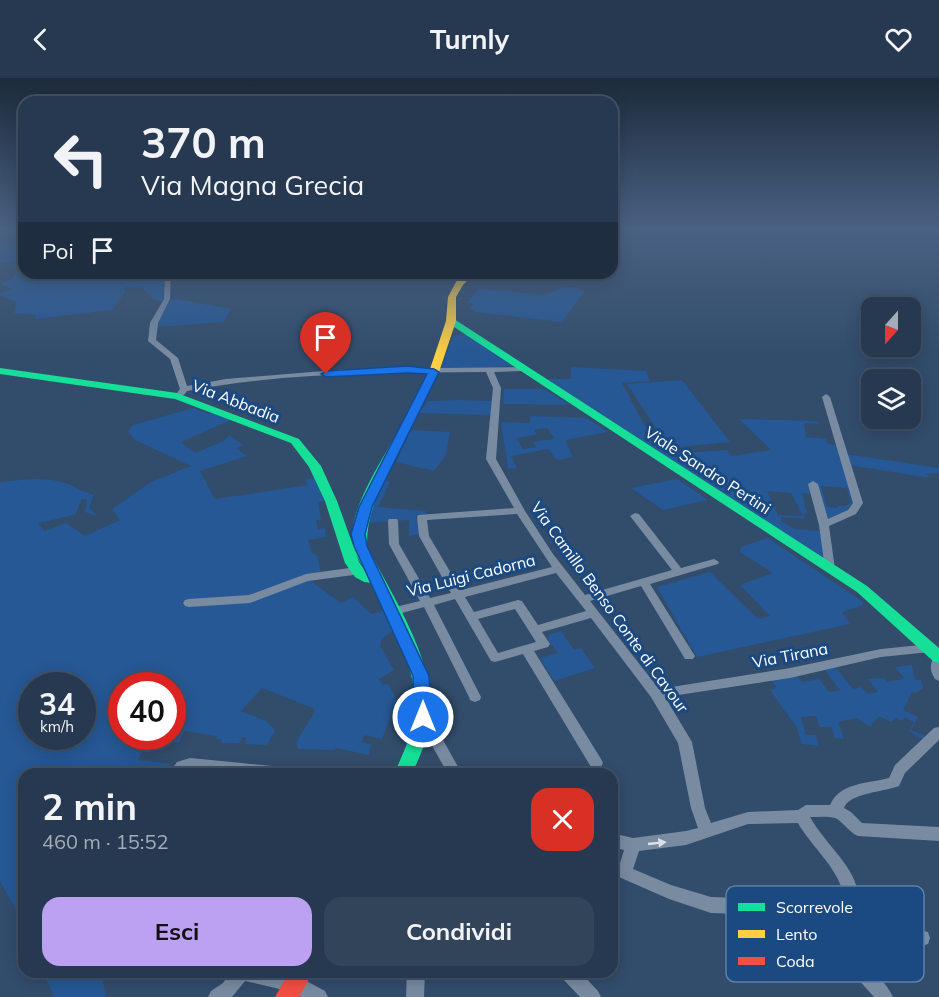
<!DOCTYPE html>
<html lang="it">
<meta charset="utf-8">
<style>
:root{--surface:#263950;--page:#32445a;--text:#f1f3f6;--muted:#a4acb7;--line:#425367;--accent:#bca0f2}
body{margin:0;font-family:Mulish,sans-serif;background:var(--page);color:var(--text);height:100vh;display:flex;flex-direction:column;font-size:22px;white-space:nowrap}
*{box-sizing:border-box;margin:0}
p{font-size:20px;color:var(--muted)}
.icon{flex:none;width:33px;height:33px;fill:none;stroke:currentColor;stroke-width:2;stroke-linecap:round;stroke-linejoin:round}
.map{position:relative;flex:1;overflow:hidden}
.panel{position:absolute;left:18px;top:690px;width:600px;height:210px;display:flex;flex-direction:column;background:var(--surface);border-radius:18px;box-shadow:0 3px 15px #0003,0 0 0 2px var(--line)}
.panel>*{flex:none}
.guide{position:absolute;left:18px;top:18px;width:600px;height:183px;border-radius:18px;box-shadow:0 3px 15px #0003,0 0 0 2px var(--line);background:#263950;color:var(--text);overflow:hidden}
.needle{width:39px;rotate:201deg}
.buttons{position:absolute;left:861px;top:219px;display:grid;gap:12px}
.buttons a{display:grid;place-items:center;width:60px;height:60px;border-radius:12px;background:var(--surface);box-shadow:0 3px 15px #0003,0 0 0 2px var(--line);font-size:30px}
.speed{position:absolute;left:18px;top:594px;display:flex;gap:12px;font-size:30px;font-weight:700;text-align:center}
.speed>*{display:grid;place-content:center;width:78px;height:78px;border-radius:50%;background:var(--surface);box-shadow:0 3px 15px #0003,0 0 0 2px var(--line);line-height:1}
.speed small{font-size:15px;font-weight:400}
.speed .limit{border:9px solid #d22;background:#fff;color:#111}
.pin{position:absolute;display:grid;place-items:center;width:51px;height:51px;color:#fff;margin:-62px -26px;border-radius:50% 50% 50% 0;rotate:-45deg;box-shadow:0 0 6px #0007}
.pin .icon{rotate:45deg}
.me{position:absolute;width:66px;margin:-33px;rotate:0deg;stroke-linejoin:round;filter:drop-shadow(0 0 4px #0008)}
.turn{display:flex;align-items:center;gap:21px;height:126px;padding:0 24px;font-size:27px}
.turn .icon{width:78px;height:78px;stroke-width:2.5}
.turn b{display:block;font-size:42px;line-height:51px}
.then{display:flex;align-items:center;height:57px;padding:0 24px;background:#0003;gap:12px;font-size:22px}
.round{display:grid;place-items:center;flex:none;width:63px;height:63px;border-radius:18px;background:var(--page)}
.summary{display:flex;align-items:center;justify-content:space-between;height:102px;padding:0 24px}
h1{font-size:36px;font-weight:700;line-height:45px}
.primary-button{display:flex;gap:12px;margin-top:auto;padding:12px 24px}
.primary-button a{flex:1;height:69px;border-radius:18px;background:var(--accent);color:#111;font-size:24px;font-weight:700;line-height:69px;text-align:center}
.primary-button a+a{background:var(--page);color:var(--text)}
header{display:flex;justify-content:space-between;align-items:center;height:78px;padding:0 24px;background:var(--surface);font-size:27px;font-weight:700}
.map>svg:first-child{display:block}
.green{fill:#265895;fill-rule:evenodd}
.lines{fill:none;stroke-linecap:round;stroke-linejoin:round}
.street{fill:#788ba1;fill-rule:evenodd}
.fast{fill:#16e098;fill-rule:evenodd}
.slow{fill:#ffcf43;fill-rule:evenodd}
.jam{fill:#f24e42;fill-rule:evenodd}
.oneway{fill:#dde2e8}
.route{fill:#1a73e8;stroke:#114b97;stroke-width:1.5}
.labels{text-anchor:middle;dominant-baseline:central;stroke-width:6;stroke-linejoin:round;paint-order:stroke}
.street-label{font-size:16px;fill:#fff;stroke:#1b4982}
.key{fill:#1b4982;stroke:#5f80a8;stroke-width:1.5}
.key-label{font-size:16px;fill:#fff}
</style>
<header><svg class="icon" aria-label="back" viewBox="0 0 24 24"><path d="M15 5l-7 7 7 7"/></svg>Turnly<svg class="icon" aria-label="heart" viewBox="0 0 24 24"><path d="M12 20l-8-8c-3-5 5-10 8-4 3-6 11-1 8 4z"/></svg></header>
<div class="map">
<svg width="939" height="919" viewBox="0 0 939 919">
<rect width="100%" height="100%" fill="#324c6b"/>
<g class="green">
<polygon points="3,150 24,150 24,188 14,189 14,184 0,185 0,167 9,165"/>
<polygon points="16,194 19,200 29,203 47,198 37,195 165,195 163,224 153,221 142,209 125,209 123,211 126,212 112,232 35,241 36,237 14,235 16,223 0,218 0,215 12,211 0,206 12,201"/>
<polygon points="571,209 585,213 562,244 474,234 475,232 470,231 473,226 467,225 478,211 546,217 561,210"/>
<polygon points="176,221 231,231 223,244 156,249 169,224"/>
<polygon points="461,256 469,257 516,288 440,292 453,258"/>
<path d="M571 289 646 293 650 303 622 305C631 321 650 364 666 371 680 377 712 373 727 372L732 378 771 372 739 341 818 343 819 346 804 345 806 359 826 361 827 366 837 367 854 422 847 433 822 446 826 482 546 301H571ZM821 408 847 410 851 424 846 428H838V430L827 429ZM767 413 791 415 803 438 778 437ZM802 415 812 416 820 453 795 451 782 444 781 439 805 441 804 435H807Z"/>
<polygon points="682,302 730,364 669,370 627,306"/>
<polygon points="504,311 544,311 570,327 503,326"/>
<polygon points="460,322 492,323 491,337 419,335 428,323"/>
<path d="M193 330 209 336 213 334 231 342 181 364 195 375 224 363 229 357 243 367 236 370 247 378 200 393 215 421 309 407 304 402 317 399 325 423 318 424 321 442H316L318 451 325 450 326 459 308 462 312 475 317 477 321 495 308 501 341 525 353 519 371 536 384 533 393 552 382 561 380 568 394 592 379 601 383 607 388 606 397 622 382 661 364 657 362 664 371 666 369 677 336 670 334 672 298 671 296 664 315 634 313 630 262 610 241 633 266 643 275 652 267 667 245 666 247 660 242 659 239 665H221L222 662 216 661 217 658 184 653 179 665 148 660 138 682 172 686 161 696H24V846L0 803V404C20 402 48 398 68 406 77 410 83 414 94 417L89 429 97 438 85 434 87 421H82L75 437 38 445 45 453 66 445 85 458 120 442 112 431 151 404 191 388 135 362 128 353 133 347ZM32 608H82V658H32ZM122 608H172V658H122Z"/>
<path d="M530 338 587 340 608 354 565 362 573 379 557 382 548 371 511 378 517 390 508 391 501 344 530 345ZM547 350 555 361 533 364 536 369 523 371 516 360 537 357 534 352Z"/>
<polygon points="411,352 450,354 446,377 434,393 396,384"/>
<polygon points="846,376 939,390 939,395 926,396 930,399 923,399 849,387"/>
<polygon points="677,401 708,422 663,432 631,410"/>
<polygon points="384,402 390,404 378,429 425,433 427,436 416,437 419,456 409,458 409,442 366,445"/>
<polygon points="768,460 863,524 863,527 842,534 850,546 697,579 657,509 710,494 758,541 770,538 740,507 773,495 740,474 741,469"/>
<polygon points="561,553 574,572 581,570 595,590 554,603 540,580 558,575 547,560 551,556"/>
<polygon points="912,587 915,602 921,602 923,610 916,615 912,614 903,632 918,639 911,652 925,658 922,661 909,653 914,644 905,639 902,643 896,640 891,644 879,638 870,649 856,640 838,644 844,661 835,660 831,649 820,649 816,638 801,639 806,657 816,657 819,668 802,666 797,650 770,612 777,610 771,601 796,597 802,604 819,601 829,614 840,612 824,591 835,589 853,611 861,609 868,616 878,614 868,601 884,600 887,604 905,601 895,589"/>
<polygon points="43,894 101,894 106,919 54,919"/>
</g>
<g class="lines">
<g class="street">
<path d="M165 195H171L170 221 158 245 156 262 178 280 187 308 226 301 348 291 525 289V293H522L494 294 501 310 496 381 525 433 553 476 585 517 672 492 630 438 635 435 639 436 681 490 714 481 719 484 718 486 650 506 693 575 695 578 693 581H685L641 508 590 523 659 611 790 590 881 571 930 566 934 567 936 570 934 573 930 574 881 579 790 600 665 619 692 664 705 730 711 745 748 734 798 732 806 727H830C840 704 867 706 889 700L895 687 934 650 939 649V662L905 695 899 708C884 714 849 715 844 730L851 734 862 745 939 749V763L858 758C848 754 844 744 835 740 828 738 818 739 810 739 829 773 865 793 859 837L928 854 930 860 928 866 922 868 856 852C852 886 881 892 893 919H874L849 891 842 876 768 842 745 836 711 835 669 821 612 796V782L620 785 624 772 612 769V755L633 760 686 753 698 750 691 730 678 665 651 619 591 540 542 554 550 566 548 569 534 573 601 681 603 685 601 689 596 691 591 689 523 576 495 584 491 583 455 521 434 527 481 619 480 622 475 624 470 622 469 619 424 529 391 538 387 537 385 534 387 531 420 523 389 466 388 443 389 441H397L398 443 399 466 430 520 451 515 419 458 417 439 418 437 514 430 486 381 493 310 486 294C386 295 285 294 187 313L184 317H178L177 315 180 311 170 281 148 263 150 245 164 221ZM517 436 552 489 461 512 429 458 427 442ZM556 495 586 533 538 547 522 523 518 522 474 534 465 519ZM515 531 536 564 498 575 478 541ZM798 745C810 767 839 791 843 816 846 830 841 844 839 858L770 827 745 820 711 819 671 807 633 791 639 773 686 767 748 746Z"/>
<polygon points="826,316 830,319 863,425 856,436 829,448 835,491 830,495 825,491 819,447 808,406 813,403 818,406 828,441 848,432 853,425 822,319"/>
<polygon points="357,489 363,493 361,496 308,503 250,525 189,529 185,528 183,525 185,522 189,521 249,517 306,496"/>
<path d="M939 575V603L935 601C929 592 930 585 935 576Z"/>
<polygon points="423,634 428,635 462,696 448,696 416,639 418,635"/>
<polygon points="190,680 293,690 298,692 300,696 233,696 190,692 184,696 168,696 177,684"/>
<polygon points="231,894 280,894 301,900 325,913 328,919 301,919 292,914 245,903 232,919 208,919 211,913 223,905"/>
<polygon points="407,894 425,894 424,919 406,919"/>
<polygon points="559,894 580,894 598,913 601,919 580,919 562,900"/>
</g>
<g class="fast">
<polygon points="448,241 454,241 867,508 939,570 939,585 933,583 857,514 448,245"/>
<path d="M0 290 177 315 299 361 321 388 337 423 359 484 365 493C361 485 355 476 353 467 346 434 384 380 399 351L401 349H409L411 351C392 388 366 425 367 468 391 516 431 575 431 630 432 653 421 675 412 696H394C403 676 414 653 415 630 416 587 391 543 372 505L364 504 355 499 345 485 325 423 309 389 291 365 175 321 0 296Z"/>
</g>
<polygon class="slow" points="465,195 474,195 463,207 456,219 456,243 439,294 411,351 409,353 401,353 399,351 429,294 446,243 448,219 456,204"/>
<polygon class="jam" points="289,894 313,894 299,919 275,919"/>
</g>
<defs><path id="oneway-solid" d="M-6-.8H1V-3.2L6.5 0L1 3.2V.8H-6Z" transform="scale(1.5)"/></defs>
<use class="oneway" href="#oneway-solid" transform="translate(657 765) rotate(-6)"/>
<linearGradient id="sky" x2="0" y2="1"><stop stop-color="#1c2a3b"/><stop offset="0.54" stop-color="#496182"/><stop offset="1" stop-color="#496182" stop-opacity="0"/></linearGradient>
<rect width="939" height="278" fill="url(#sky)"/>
<polygon class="route" points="407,288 434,291 439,294 372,429 365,456 367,468 429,598 431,639 429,644 417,644 414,639 413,598 354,468 351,456 359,429 427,296 407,295 326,299 321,296 326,293"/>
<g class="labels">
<g class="street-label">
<text transform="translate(236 323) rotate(21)">Via Abbadia</text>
<text transform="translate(708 392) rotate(33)">Viale Sandro Pertini</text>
<text transform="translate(471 497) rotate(-14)">Via Luigi Cadorna</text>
<text transform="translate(610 529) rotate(54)">Via Camillo Benso Conte di Cavour</text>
<text transform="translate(790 577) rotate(-11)">Via Tirana</text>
</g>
</g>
<rect x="726" y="808" width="198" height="96" rx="9" class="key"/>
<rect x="738" y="825" width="27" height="8" fill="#16e098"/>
<rect x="738" y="852" width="27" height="8" fill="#ffcf43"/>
<rect x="738" y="879" width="27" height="8" fill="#f24e42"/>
<g class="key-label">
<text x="776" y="835">Scorrevole</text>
<text x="776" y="862">Lento</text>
<text x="776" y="889">Coda</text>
</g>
</svg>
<div class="buttons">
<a><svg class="needle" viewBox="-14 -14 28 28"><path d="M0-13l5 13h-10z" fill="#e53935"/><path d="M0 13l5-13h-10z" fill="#a4acb7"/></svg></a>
<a><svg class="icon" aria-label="layers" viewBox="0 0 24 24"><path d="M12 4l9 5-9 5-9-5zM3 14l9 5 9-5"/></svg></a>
</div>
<div class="speed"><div>34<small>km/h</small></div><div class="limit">40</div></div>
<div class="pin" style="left:326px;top:296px;background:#d93025"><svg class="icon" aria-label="arrive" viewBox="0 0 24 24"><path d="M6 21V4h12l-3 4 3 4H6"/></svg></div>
<svg class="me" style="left:423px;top:639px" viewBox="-20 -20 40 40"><circle r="17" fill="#1a73e8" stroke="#fff" stroke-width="3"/><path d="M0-11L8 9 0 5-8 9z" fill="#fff"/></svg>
<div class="guide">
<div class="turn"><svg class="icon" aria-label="left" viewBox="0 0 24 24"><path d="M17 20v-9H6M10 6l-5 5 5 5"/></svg><div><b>370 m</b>Via Magna Grecia</div></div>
<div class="then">Poi<svg class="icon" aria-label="arrive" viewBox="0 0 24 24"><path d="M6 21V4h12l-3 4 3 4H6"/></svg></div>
</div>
<section class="panel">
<div class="summary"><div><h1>2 min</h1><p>460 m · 15:52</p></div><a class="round" style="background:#d93025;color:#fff"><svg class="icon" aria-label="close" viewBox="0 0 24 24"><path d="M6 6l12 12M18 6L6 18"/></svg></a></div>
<div class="primary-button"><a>Esci</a><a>Condividi</a></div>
</section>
</div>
